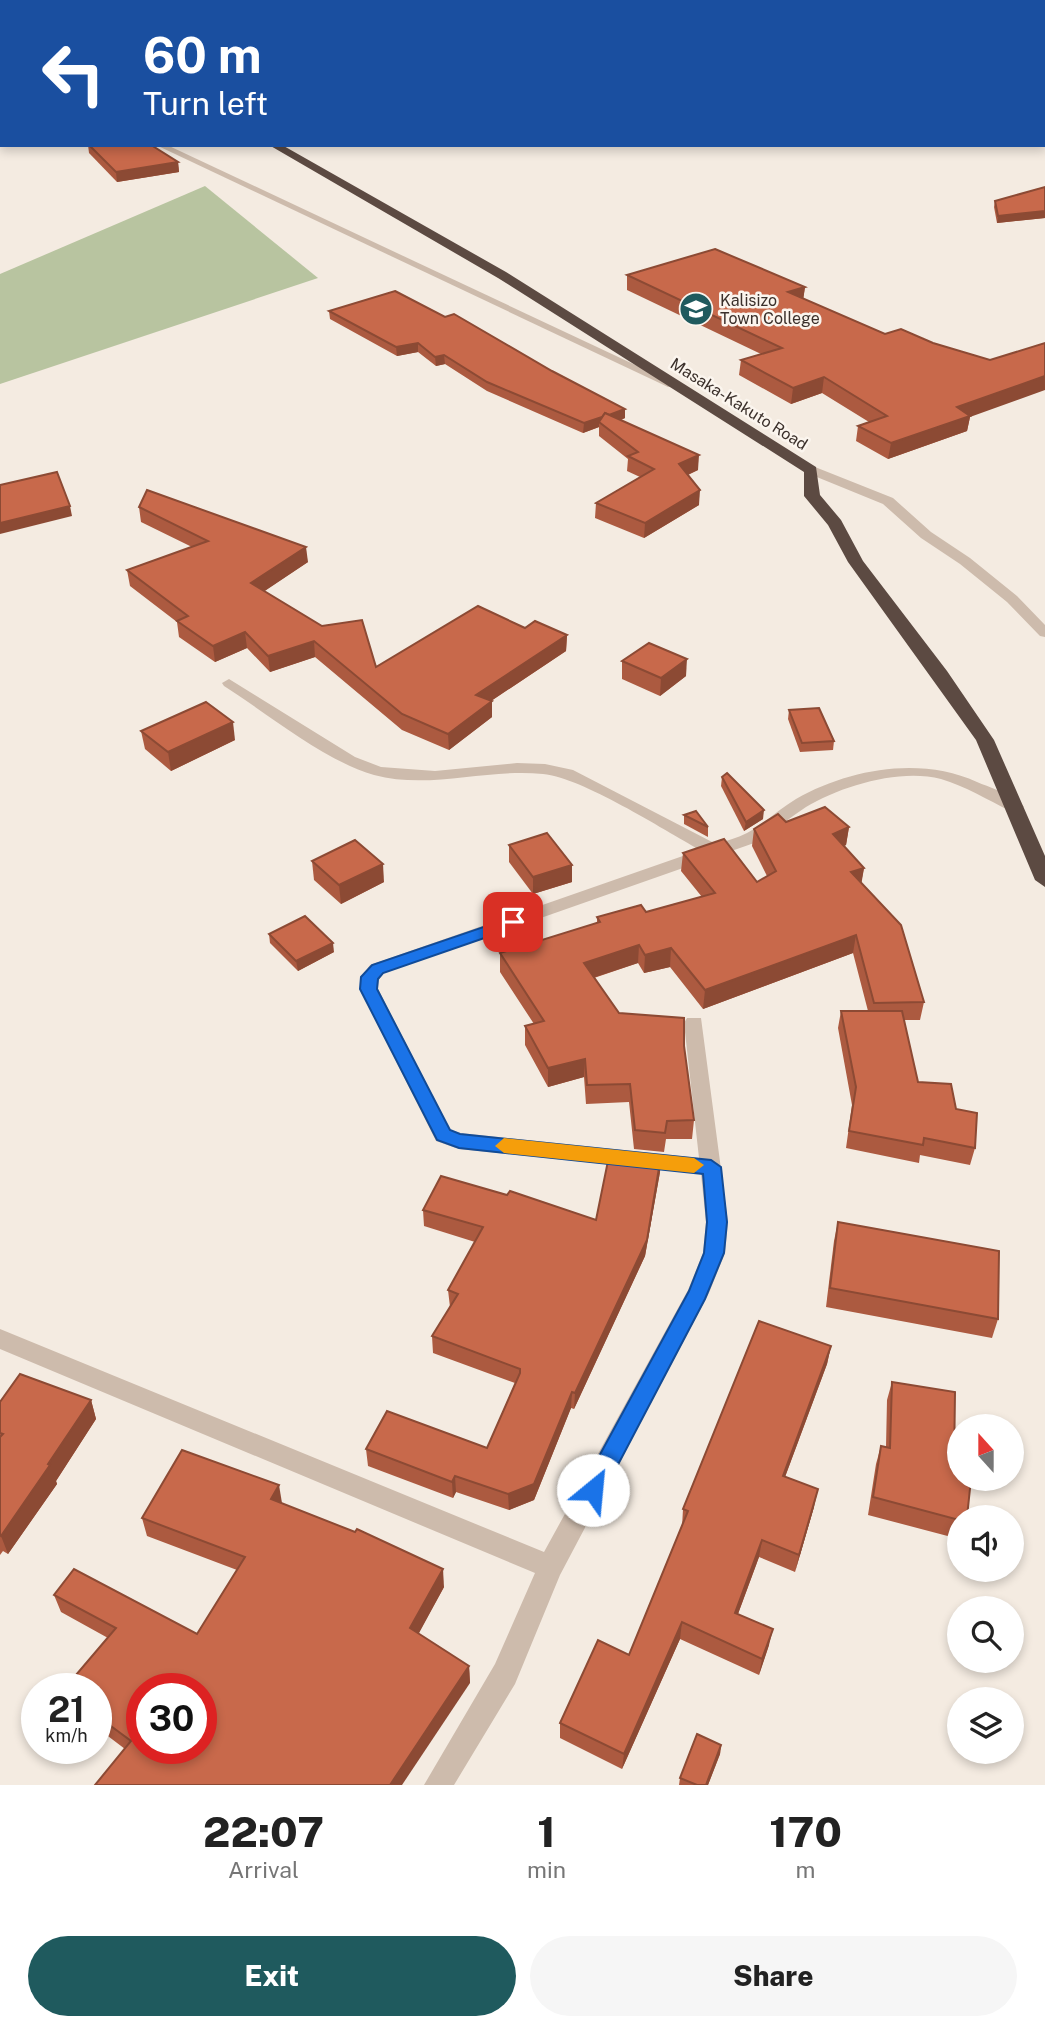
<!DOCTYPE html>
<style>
:root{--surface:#fff;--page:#f6f6f6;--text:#222;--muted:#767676;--accent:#1f5a5e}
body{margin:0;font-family:"Public Sans",sans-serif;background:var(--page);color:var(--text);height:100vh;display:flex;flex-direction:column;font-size:26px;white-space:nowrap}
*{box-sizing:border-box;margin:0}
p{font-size:23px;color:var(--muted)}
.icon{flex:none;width:38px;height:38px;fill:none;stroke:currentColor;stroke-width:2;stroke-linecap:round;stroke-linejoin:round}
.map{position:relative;height:1785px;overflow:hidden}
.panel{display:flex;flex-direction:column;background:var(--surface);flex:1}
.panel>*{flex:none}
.top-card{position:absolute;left:0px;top:0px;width:1046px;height:147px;box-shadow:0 4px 10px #0003;background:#1a4fa0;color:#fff;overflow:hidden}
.needle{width:46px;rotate:339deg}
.tools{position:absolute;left:947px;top:1414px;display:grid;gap:14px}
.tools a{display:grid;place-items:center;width:77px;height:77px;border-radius:50%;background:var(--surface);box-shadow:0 4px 10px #0003;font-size:35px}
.speed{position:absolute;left:21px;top:1673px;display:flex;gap:14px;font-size:35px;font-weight:700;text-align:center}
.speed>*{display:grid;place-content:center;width:91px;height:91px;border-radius:50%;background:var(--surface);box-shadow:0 4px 10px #0003;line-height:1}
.speed small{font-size:18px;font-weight:400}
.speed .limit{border:10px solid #d22;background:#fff;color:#111}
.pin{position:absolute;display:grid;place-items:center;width:60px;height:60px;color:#fff;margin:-30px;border-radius:14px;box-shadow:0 4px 10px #0006}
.me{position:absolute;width:77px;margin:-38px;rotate:28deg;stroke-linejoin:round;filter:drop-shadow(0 0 5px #0008)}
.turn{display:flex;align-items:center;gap:24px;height:147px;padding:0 28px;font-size:32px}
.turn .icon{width:91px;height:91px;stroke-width:2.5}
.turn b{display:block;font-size:49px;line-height:60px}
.eta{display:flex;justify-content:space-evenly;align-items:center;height:119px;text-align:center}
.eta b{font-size:42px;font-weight:800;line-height:49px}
.action{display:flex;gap:14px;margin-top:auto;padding:14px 28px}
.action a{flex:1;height:80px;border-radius:42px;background:var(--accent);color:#fff;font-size:28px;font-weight:800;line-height:80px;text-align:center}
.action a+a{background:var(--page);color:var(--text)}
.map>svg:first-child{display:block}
.green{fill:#b8c4a0}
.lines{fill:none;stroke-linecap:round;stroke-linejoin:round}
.minor{fill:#cdbbac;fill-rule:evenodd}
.highway{fill:#5c4a42;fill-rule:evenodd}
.wall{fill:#ac5a40}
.shaded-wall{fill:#8c4a34}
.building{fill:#c8694b;stroke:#8c4a34;stroke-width:2;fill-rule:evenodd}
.route{fill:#1a73e8;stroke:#114b97;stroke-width:2}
.slow{fill:#f59e0b}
.labels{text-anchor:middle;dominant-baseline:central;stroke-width:5;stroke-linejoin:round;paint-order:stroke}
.far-poi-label{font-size:16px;fill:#3b302b;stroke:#fbf5ee;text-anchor:start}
.far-street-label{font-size:16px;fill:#3b302b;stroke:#fbf5ee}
</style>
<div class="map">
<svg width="1045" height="1785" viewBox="0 0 1045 1785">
<rect width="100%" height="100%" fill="#f4ebe1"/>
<polygon class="green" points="205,186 318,278 0,384 0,274"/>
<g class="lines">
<g class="minor">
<rect x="156" y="0" width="6" height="2"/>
<rect x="0" y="67" width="2" height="5"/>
<polygon points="156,145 167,145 678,385 668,387"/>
<polygon points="807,467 815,467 893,498 931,532 970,558 1017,596 1045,625 1045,637 1040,636 1007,602 960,564 921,538 883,504 807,473"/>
<path d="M229 679 355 757 381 767 435 771 517 763 545 764 573 770 716 844C726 841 737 838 747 833 764 824 779 809 796 799 849 769 920 756 977 782 991 788 1015 795 1024 807L1016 812 1010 811C988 800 965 786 941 779 900 768 841 786 806 807 789 818 774 831 757 842L384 973 379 979 378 989 450 1130 460 1133 699 1158 684 1023 687 1018H701L728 1222 725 1253 709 1293 560 1575 515 1684 454 1785H424L495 1664 535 1573 0 1349V1329L544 1552 688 1290 703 1253 706 1222 701 1174 459 1149 436 1141 360 989 361 977 370 965 700 850C662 829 583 778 543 774 487 768 430 790 374 775 325 761 268 714 224 686L222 683Z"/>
</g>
<g class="highway">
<rect x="134" y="0" width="8" height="2"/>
<polygon points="269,145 282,145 506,272 816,467 820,495 841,520 863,561 947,671 994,740 1045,856 1045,887 1035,880 976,740 848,562 828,525 804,496 804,472 498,278"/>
</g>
</g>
<g class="wall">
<polygon points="192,0 407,0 409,2 195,2"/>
<polygon points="560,0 744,0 740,2 560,2"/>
<polygon points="88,145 151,145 178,162 179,172 117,182 89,153"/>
<polygon points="1045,187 1045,218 997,223 994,207 995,201"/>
<polygon points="627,275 805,287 803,299 970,417 967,431 888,459 856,441 858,426 869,422 822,393 791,404 739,375 741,360 761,354 627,290"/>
<polygon points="329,311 625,418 621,420 698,470 688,475 699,505 644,538 595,518 596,503 640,477 627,471 628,459 599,436 599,427 583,433 487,391 445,364 436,366 418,352 397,356 330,319"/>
<polygon points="139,507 308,562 264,591 376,667 525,628 567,635 566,651 491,701 492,717 449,750 402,730 315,657 270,672 247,648 215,662 179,637 177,622 130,586 127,570 192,547 141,522"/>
<polygon points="622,661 686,676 660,696 622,679"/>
<polygon points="789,710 834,741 833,750 800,752 788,719"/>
<polygon points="141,731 235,740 171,771 145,749"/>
<polygon points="722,777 763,819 744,831 721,786"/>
<polygon points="684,815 708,827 708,837 684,824"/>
<polygon points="786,822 849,827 846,845 844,846 864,868 861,883 924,1002 920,1020 904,1020 918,1082 956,1109 975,1148 970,1165 920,1155 919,1163 846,1148 852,1105 838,1028 841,1011 868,1011 853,953 703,1009 670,967 644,973 638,963 594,978 619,1013 684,1046 694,1120 692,1139 666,1139 664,1152 634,1149 629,1102 586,1104 584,1077 548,1087 525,1045 525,1026 534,1024 500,972 500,953 597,923 597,917 646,912 702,897 681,871 683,853 757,882 767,876 752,846 754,829"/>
<polygon points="509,845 572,865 572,882 533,894 509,862"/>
<polygon points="312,861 384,882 341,904 314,880"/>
<polygon points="269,934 334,952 298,971 270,943"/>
<polygon points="660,1172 645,1256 574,1409 571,1408 534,1500 509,1510 456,1492 453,1498 368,1466 366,1449 487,1448 515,1383 433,1353 432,1336 450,1307 448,1290 475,1242 424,1226 423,1210 596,1220"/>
<polygon points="838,1222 998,1319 992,1338 826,1307 834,1241"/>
<polygon points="831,1346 827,1364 785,1477 814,1507 795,1572 759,1557 738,1614 769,1645 759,1675 680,1639 622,1769 560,1738 560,1723 629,1655 682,1527 683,1509"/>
<polygon points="892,1382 954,1465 959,1517 959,1539 868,1515 876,1464 881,1446 886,1447 887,1400"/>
<polygon points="91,1400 96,1419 56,1481 57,1484 8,1554 3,1551 0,1555 0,1402"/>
<polygon points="282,1503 444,1587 418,1634 469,1666 470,1683 125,1749 96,1727 96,1689 108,1638 61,1612 54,1595 197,1634 237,1570 147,1536 142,1518"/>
<polygon points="721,1745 720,1754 708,1785 679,1785 680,1778"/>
</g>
<g class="shaded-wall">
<polygon points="727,0 744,0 740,2 725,2"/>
<polygon points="178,162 179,172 117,182 116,172"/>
<polygon points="1045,211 1045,218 997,223 998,216"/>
<polygon points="805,287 803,301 788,292"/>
<polygon points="418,343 418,352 397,356 396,347"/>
<polygon points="444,355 445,364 436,366 435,357"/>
<polygon points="1045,376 1045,390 970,417 967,431 888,459 891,443 957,407"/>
<polygon points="824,377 822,393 791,404 793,388"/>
<polygon points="625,409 625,418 604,426 599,422 599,427 583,433 584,423"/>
<polygon points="699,455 698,470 678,479 679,464"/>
<polygon points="700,490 699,505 644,538 645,523"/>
<polygon points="70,506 72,516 0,534 0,523"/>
<polygon points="306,547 308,562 253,599 251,583"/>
<polygon points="245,632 247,648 215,662 213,646"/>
<polygon points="567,635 566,651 476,711 476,695"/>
<polygon points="314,641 315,657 270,672 268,656"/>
<polygon points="687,659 686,676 660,696 661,678"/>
<polygon points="492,701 492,717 449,750 448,734"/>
<polygon points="233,722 235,740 171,771 168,752"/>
<polygon points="764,810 763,819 744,831 746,822"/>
<polygon points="849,827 846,845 830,851 833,834"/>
<polygon points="383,864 384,882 341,904 339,885"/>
<polygon points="572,865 572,882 533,894 533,877"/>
<polygon points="864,868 861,886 851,872"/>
<polygon points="856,935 853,953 703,1009 705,990"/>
<polygon points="333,943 334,952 298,971 296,961"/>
<polygon points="639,945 638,963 583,981 584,963"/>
<polygon points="671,948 670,967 644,973 645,955"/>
<polygon points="585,1059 584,1077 548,1087 548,1068"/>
<polygon points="661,1156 660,1172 645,1256 574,1409 575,1393"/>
<polygon points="831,1346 827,1364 779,1493 783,1476"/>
<polygon points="572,1392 571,1408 534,1500 509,1510 508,1494"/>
<polygon points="91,1400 96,1419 56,1481 57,1484 8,1554 1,1536"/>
<polygon points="455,1476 456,1492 453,1498 452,1482"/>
<polygon points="279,1485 282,1503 271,1499"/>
<polygon points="818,1489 814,1507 795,1572 799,1555"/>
<polygon points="762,1540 759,1557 732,1630 735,1613"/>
<polygon points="443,1569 444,1587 412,1646 410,1628"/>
<polygon points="682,1622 680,1639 622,1769 624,1754"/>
<polygon points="773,1629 769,1645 759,1675 762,1659"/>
<polygon points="469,1666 470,1683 402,1785 390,1785"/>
<polygon points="721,1745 720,1754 708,1785 706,1785"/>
</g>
<g class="building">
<polygon points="0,0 10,2 2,2 2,18 0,18"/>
<polygon points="203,0 407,0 409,2 206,2"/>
<polygon points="568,0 716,0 712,2 574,2"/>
<polygon points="863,0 963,0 963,2 861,2"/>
<polygon points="89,145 151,145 178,162 116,172"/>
<polygon points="1045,187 1045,211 998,216 995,201"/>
<polygon points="715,249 805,287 788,292 885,334 901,329 933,343 990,360 1045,343 1045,376 957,407 970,416 891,443 858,426 887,416 824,377 793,388 741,360 782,348 627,275"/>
<polygon points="395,291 445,317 454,314 552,371 625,409 609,415 605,413 602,417 584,423 487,382 444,355 435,357 418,343 396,347 329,311"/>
<polygon points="605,413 699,455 679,464 700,490 645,523 596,503 654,469 628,456 638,452 599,422"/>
<polygon points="57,472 70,506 0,523 0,485"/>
<polygon points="147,490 306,547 251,583 322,626 362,620 376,667 478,606 525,628 535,621 567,635 476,695 492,701 448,734 402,714 314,641 268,656 245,632 213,646 177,621 188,616 127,570 208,541 139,507"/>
<polygon points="649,643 687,659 661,678 622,661"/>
<polygon points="206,702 233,722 168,752 141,731"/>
<polygon points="819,708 834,741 802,743 789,710"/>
<polygon points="727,773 764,810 746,822 722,777"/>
<polygon points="825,807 849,827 833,834 864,868 851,872 901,925 924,1002 874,1003 856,935 705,990 671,948 645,955 639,945 584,963 619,1013 684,1018 684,1046 694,1120 667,1121 665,1133 635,1130 630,1084 587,1085 585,1059 548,1068 525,1026 544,1021 500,953 600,922 597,917 641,905 646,912 715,893 683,853 724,839 757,882 776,871 754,829 778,814 786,822"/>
<polygon points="696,811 708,827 684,815"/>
<polygon points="547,833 572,865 533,877 509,845"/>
<polygon points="355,840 383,864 339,885 312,861"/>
<polygon points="305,916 333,943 296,961 269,934"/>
<polygon points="841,1011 902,1011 918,1082 951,1084 956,1109 977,1113 975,1148 924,1138 923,1145 849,1131 856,1087"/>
<polygon points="610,1151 661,1156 647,1240 575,1393 572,1392 534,1484 508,1494 455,1476 452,1482 366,1449 387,1411 487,1448 520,1373 520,1369 432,1336 458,1294 448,1290 483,1227 423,1210 441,1176 507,1195 510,1191 596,1220"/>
<polygon points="838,1222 999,1251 998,1319 830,1288"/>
<polygon points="759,1321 831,1346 783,1476 818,1489 799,1555 762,1540 735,1613 773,1629 762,1659 682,1622 624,1754 560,1723 598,1640 629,1655 688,1511 683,1509"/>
<polygon points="20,1374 91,1400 48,1464 50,1465 1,1536 0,1535 0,1437 3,1434 0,1433 0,1402"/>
<polygon points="892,1382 955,1392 954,1465 959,1466 959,1479 971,1479 967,1517 959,1517 959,1520 873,1497 881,1446 890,1448"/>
<path d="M182 1450 279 1485 271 1499 355 1532 357 1529 443 1569 410 1628 469 1666 390 1785H95L131 1741 96 1715V1689H64L116 1628 54 1595 74 1569 197 1634 245 1557 142 1518ZM142 1689H201V1748H142Z"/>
<polygon points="697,1734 721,1745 706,1785 697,1785 680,1778"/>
</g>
<polygon class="route" points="513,917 521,922 519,926 383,973 378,979 377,989 450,1130 460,1134 711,1160 721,1167 727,1222 724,1253 705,1299 601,1497 593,1500 585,1497 582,1490 585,1482 689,1291 704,1253 707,1222 703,1174 459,1148 437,1140 360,989 361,977 372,965"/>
<polygon class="slow" points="504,1138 694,1158 704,1165 694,1173 504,1153 495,1146"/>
<defs>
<symbol id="school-disc" viewBox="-11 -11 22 22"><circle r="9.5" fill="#1f5a5e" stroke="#fbf5ee"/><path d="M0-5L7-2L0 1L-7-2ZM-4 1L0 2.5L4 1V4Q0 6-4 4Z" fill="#fff"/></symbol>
</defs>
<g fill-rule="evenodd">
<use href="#school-disc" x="677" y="290" width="38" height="38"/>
</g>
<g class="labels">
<g class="far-poi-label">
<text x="720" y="300">Kalisizo<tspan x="720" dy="18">Town College</tspan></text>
</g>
<g class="far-street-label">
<text transform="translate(739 404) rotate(32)">Masaka-Kakuto Road</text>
</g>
</g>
</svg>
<div class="tools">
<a><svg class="needle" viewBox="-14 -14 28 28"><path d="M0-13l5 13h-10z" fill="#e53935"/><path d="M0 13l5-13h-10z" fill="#767676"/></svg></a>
<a><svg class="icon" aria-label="sound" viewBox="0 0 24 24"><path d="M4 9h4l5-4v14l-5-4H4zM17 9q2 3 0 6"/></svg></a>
<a><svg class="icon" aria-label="search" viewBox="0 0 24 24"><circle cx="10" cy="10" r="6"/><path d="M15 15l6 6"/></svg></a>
<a><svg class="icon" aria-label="layers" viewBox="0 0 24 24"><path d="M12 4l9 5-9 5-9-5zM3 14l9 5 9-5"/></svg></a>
</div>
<div class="speed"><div>21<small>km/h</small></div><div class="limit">30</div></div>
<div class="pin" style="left:513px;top:922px;background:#d93025"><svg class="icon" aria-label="arrive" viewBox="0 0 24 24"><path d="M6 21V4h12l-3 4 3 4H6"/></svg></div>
<svg class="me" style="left:593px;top:1490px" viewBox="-20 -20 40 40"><circle r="19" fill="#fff"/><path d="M0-13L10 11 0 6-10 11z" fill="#1a73e8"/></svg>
<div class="top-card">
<div class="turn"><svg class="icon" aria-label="left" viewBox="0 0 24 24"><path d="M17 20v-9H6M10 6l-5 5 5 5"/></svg><div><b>60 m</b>Turn left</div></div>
</div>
</div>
<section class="panel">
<div class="eta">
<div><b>22:07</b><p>Arrival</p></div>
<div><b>1</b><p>min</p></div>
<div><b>170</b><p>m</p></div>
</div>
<div class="action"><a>Exit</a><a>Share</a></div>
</section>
